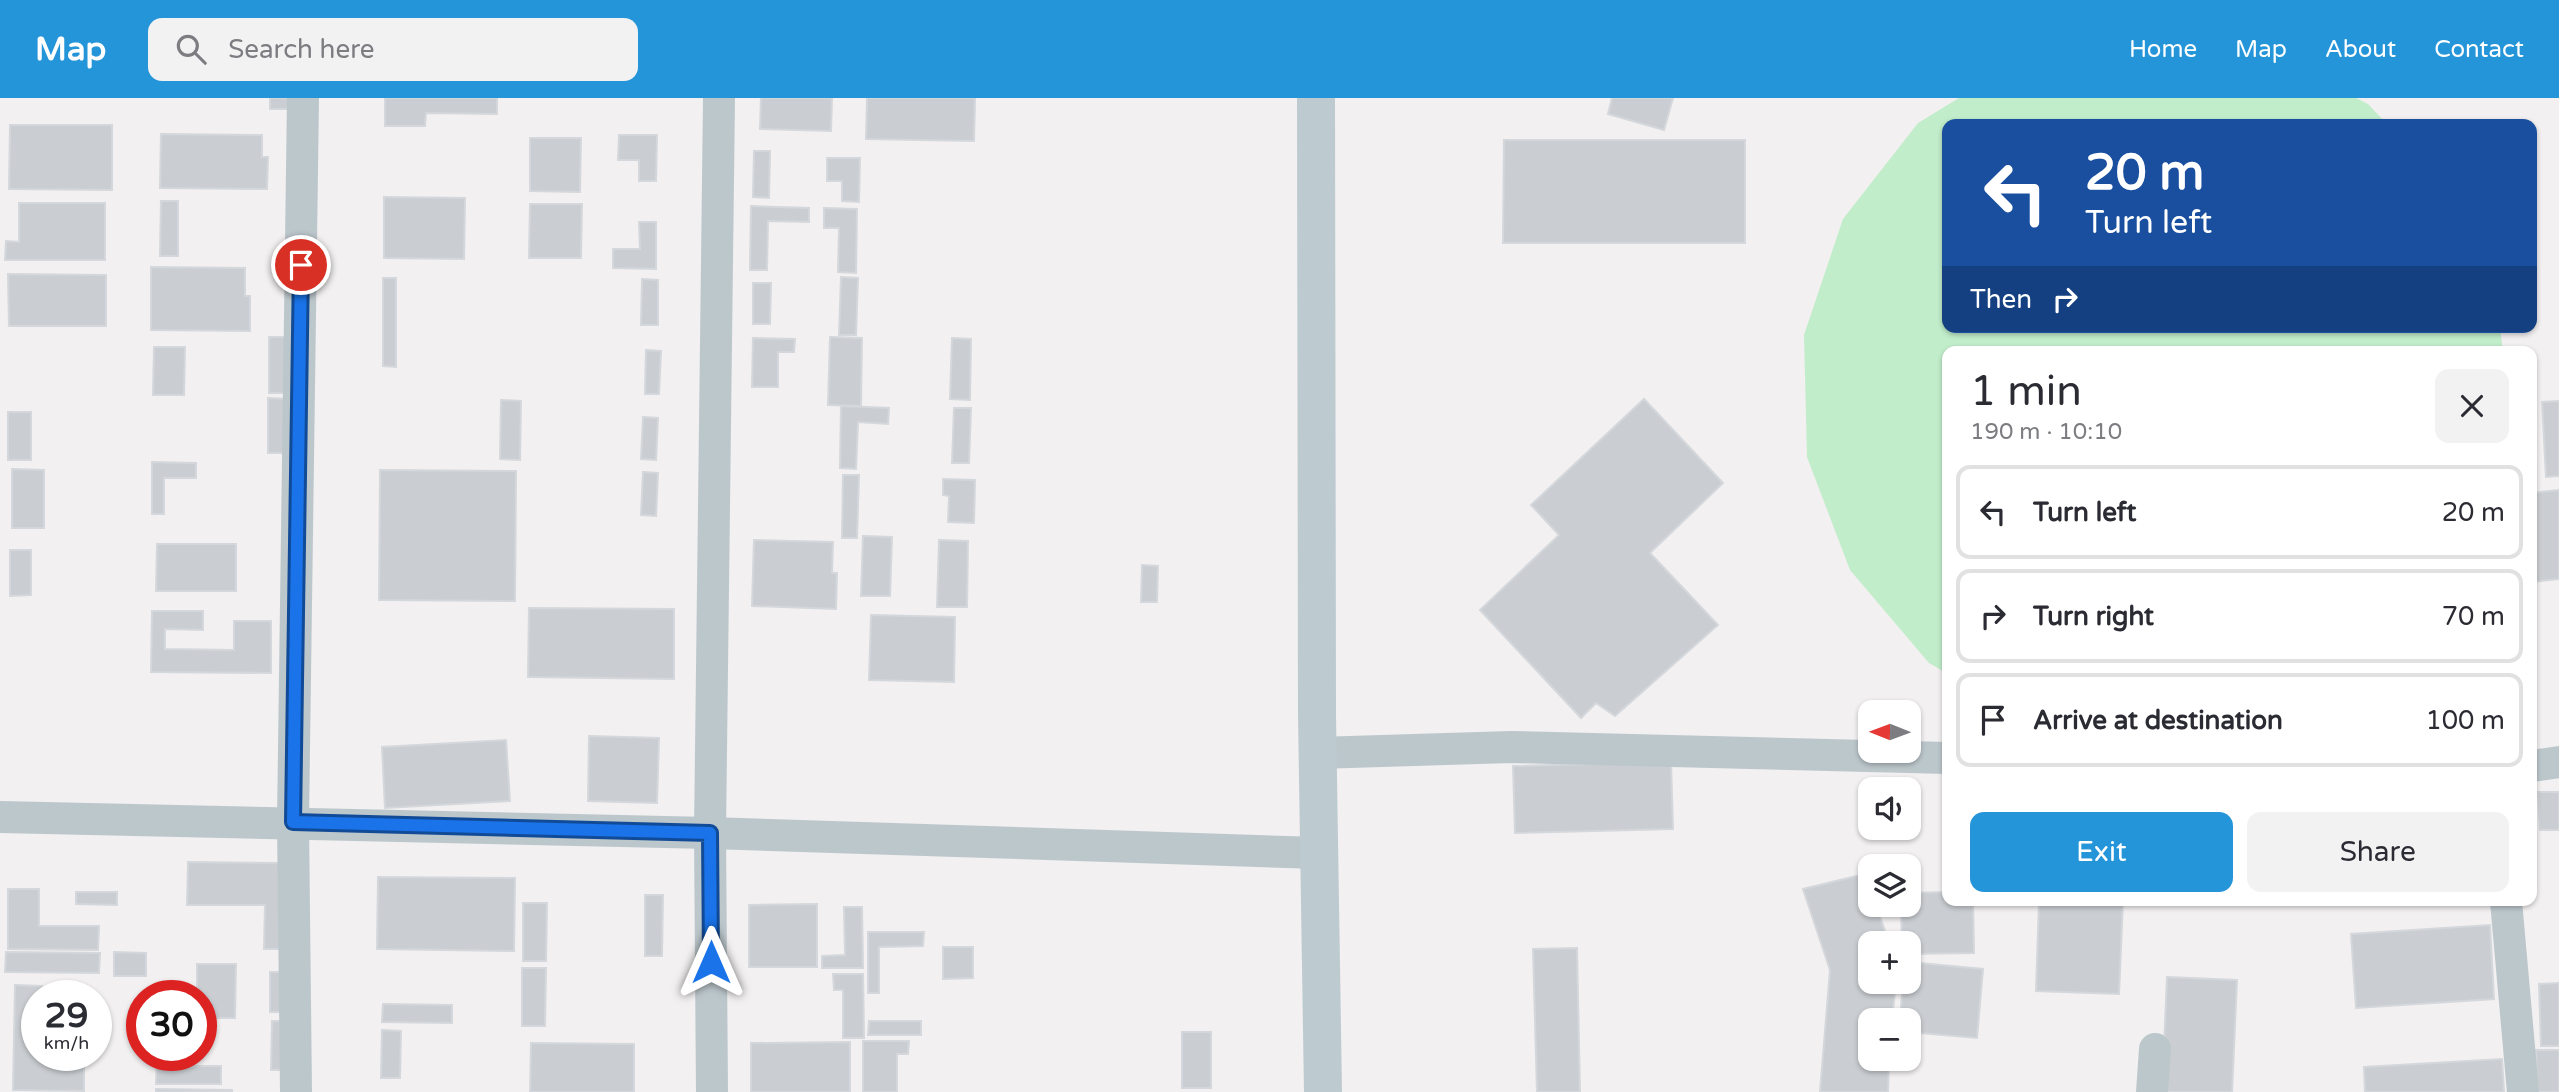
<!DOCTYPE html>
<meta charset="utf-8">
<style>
:root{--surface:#fff;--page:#f2f2f3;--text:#2b2b33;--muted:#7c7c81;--line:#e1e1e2;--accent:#2495d8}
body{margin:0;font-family:"Varela Round",sans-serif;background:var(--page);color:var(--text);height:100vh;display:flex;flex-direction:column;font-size:26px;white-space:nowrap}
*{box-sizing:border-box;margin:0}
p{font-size:23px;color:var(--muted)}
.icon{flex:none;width:38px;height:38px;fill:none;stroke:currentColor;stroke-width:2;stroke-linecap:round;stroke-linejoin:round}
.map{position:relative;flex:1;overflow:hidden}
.side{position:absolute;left:1942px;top:248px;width:595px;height:560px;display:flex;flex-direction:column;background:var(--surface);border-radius:14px;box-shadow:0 2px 5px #0004}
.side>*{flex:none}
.guide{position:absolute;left:1942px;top:21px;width:595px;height:214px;border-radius:14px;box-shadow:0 2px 5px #0004;background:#1a4fa0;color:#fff;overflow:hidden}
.needle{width:46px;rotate:271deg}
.tools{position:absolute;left:1858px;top:602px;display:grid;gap:14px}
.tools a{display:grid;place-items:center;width:63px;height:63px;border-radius:14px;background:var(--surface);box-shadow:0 2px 5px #0004;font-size:35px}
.speed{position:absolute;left:21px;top:882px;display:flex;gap:14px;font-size:35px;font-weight:700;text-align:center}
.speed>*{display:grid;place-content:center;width:91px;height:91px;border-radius:50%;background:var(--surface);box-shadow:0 2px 5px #0004;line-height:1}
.speed small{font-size:18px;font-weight:400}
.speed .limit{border:10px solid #d22;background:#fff;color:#111}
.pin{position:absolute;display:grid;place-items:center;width:60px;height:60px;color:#fff;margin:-30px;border:4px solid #fff;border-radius:50%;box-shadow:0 2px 7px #0007}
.me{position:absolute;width:77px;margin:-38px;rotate:0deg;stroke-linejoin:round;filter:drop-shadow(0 0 5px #0008)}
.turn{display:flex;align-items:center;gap:24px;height:147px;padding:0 28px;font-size:32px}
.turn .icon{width:91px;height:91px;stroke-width:2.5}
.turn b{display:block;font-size:49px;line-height:60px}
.then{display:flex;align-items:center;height:66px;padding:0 28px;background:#0003;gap:14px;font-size:26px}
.round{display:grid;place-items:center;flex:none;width:74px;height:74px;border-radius:14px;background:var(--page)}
.head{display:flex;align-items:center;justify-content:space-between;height:119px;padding:0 28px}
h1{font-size:42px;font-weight:600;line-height:52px}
.button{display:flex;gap:14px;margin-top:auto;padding:14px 28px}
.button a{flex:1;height:80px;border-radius:14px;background:var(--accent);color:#fff;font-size:28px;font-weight:600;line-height:80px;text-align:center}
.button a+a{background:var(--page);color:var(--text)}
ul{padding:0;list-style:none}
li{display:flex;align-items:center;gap:21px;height:94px;margin:0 14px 10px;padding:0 14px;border:4px solid var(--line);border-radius:14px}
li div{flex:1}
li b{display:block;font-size:26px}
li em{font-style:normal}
header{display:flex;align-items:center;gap:42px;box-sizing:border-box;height:98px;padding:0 35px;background:var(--accent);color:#fff}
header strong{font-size:33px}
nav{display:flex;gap:38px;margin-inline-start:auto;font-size:24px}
.search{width:490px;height:63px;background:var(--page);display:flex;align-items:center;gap:18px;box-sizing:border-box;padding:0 24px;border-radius:14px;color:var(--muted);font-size:26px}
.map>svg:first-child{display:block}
.green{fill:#c1edca}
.building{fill:#caced2;stroke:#d4d7db;stroke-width:2}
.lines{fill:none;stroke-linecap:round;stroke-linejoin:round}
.street{stroke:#bcc7cc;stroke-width:32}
.secondary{stroke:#bdcad0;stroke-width:38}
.route-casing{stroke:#114b97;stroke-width:18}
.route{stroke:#1a73e8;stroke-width:12}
</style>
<header>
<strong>Map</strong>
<div class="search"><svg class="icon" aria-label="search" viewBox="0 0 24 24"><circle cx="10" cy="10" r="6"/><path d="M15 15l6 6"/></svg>Search here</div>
<nav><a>Home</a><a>Map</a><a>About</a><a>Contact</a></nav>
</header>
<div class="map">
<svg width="2559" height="994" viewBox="0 0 2559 994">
<rect width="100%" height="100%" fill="#f2f0f0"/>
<polygon class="green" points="1959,0 2356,0 2368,6 2387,26 1948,26 1948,229 2500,229 2503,254 1948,254 1948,576 1929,565 1850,472 1807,359 1804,237 1843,121 1918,25"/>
<g class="building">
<rect x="270" y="0" width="22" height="11"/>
<polygon points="385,0 497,0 497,16 426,15 425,28 385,28"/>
<polygon points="761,0 832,0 831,33 760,31"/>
<polygon points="867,0 975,0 974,43 866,41"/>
<polygon points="1612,0 1673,0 1664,32 1608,16"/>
<polygon points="10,27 112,27 112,92 9,91"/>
<polygon points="161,36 262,37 262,59 268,59 267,91 160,90"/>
<polygon points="619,37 657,37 656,83 639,83 639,62 618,62"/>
<polygon points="530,40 581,40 580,94 530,93"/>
<polygon points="1504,42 1745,42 1745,145 1503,145"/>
<polygon points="754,53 770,53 769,100 753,99"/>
<polygon points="827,60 860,60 859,104 842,103 842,83 827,83"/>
<polygon points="384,99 465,100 464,161 384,160"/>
<polygon points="161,103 178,103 178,158 160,158"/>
<polygon points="19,105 105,105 105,162 5,162 6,143 19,144"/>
<polygon points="530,106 582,106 581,160 529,160"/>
<polygon points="751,108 809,110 809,124 768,123 767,172 750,172"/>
<polygon points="824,110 857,111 856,175 838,174 839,130 824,130"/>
<polygon points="639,124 656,124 656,171 613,170 613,151 640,151"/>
<polygon points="151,169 245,170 245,198 250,198 250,233 151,232"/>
<polygon points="8,176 106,177 106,228 9,228"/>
<polygon points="841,179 858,180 856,237 839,237"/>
<polygon points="383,180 396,180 396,269 383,268"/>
<polygon points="642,181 658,182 658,227 641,227"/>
<polygon points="753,185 771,185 770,226 753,226"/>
<polygon points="269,239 288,239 287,295 269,295"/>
<polygon points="830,239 862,240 861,308 828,307"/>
<polygon points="753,240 795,241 794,254 778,254 778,289 752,289"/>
<polygon points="952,240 971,241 970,302 950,301"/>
<polygon points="154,249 185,249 184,297 153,297"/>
<polygon points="646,252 661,253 659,296 645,296"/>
<polygon points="268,300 288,301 287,355 268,355"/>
<polygon points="1644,301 1723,385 1650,455 1718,527 1615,618 1596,605 1581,620 1480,512 1559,437 1531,407"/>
<polygon points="501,302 521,303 520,362 500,361"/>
<polygon points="2559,303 2559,378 2546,379 2542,304"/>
<polygon points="841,308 889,310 888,326 858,324 856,371 840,370"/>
<polygon points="954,310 971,310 969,365 952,365"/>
<rect x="8" y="314" width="23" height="48"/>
<polygon points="643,319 658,320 656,362 641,361"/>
<polygon points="152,364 196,365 196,380 164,380 164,416 152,416"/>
<polygon points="12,371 44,372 44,430 12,430"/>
<polygon points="380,372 516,373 515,503 379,502"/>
<polygon points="643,374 658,375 656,418 641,417"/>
<polygon points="843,377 859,377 857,440 842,440"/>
<polygon points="943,381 975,382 974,425 948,424 949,398 943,397"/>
<polygon points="2559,392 2559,481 2532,484 2532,395"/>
<polygon points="863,438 892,439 890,498 861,498"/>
<polygon points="754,442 833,444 832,475 837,475 836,511 752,508"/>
<polygon points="939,442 968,443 967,509 937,509"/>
<polygon points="157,446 236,446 236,493 156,493"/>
<polygon points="10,452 31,452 31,497 10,498"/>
<polygon points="1142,467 1158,468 1157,504 1141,504"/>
<polygon points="529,510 674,511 674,581 528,579"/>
<polygon points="152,513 203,513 203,532 165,531 165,551 234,552 234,523 271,523 271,575 151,574"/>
<polygon points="871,517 955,519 954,584 869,582"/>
<polygon points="589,638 659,640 657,705 588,703"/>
<polygon points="506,642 510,703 385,710 382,649"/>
<polygon points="1671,664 1673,731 1515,735 1513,668"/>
<polygon points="2538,694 2559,694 2559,732 2540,732"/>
<polygon points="188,764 290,765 289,851 264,851 265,807 187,807"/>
<polygon points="1865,776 1871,793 1871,807 1876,807 1889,845 1871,845 1871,884 1896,884 1892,922 1871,922 1871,961 1889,961 1888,994 1820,994 1830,872 1803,791"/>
<polygon points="378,779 515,780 514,853 377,851"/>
<polygon points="8,791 39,791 39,828 99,828 98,852 8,851"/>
<polygon points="76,794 117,794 117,807 76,806"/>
<polygon points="1948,794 1948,803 1973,803 1974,855 1909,856 1909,845 1902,845 1901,807 1909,807 1909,795"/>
<polygon points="645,797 663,797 662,858 645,858"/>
<polygon points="2039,803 2123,803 2119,896 2036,893"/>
<polygon points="523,805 547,805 546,863 523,863"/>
<polygon points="817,806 817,869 749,869 749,807"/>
<polygon points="844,809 862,809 863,870 822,870 822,858 845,857"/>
<polygon points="2490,827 2494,901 2356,910 2351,836"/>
<polygon points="868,834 924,834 923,848 879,849 879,895 868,895"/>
<polygon points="943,849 973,849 973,880 943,881"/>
<polygon points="1577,850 1580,994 1537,994 1533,851"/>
<polygon points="6,854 100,855 99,875 5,874"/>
<polygon points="114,854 146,855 146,878 114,878"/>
<polygon points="1909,864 1983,871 1977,940 1909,934 1909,922 1900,922 1903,884 1909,884"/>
<polygon points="197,866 236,866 235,920 201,920 201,898 197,898"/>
<polygon points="522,870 546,870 545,928 522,928"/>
<polygon points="270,874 290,874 289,914 270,914"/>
<polygon points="833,876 863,876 864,940 843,940 843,892 834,892"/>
<polygon points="2167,879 2237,882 2232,994 2162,994"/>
<polygon points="2559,885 2559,948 2541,948 2539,886"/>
<polygon points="15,887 42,888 42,898 37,898 37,957 84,957 84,993 13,992"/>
<polygon points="383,906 452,907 452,925 382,924"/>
<polygon points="272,923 285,923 285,972 271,972"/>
<polygon points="869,923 921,923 921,937 868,937"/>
<polygon points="382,932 401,933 400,980 381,980"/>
<rect x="1182" y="934" width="29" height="56"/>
<polygon points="863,943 909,943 908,956 897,956 897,994 863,994"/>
<polygon points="850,944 850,994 751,994 751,945"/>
<polygon points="531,945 634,946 634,994 530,994"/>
<polygon points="2536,952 2559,952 2559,994 2537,994"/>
<polygon points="157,957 187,957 187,968 221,968 221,986 156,986"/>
<polygon points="2502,961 2504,994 2365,994 2364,969"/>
<polygon points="156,991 232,992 232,994 156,994"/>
</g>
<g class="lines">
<g class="street">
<polyline points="1317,655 1511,649 1948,660"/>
<polyline points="2532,668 2559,664"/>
<polyline points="0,719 710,735 1319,755"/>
<polyline points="2506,803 2523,994"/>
<polyline points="296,994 293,724 303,0"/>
<polyline points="712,994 710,735 719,0"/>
<polyline points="2152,994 2155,951"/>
</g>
<polyline class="secondary" points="1316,0 1317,617 1323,994"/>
</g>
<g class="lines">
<defs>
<polyline id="route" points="301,167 293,724 710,735 711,864"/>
</defs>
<use href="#route" class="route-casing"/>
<use href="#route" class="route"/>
</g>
</svg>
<div class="tools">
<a><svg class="needle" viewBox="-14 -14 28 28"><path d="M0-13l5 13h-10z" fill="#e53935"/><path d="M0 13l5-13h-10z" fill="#7c7c81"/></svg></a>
<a><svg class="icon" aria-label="sound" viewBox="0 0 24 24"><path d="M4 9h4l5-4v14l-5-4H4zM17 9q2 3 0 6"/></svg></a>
<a><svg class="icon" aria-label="layers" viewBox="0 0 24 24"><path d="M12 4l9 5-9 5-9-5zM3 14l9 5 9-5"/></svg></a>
<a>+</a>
<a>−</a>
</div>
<div class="speed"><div>29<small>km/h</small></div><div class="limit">30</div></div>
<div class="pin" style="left:301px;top:167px;background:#d93025"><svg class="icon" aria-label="arrive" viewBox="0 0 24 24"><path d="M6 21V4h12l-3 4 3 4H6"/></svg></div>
<svg class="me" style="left:711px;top:864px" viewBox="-20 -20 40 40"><path d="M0-17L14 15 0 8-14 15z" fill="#1a73e8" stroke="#fff" stroke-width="4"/></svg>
<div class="guide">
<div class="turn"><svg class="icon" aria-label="left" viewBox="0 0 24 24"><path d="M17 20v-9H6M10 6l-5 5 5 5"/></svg><div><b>20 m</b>Turn left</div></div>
<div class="then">Then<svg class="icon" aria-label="right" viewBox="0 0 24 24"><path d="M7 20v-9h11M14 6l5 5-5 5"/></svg></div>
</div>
<section class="side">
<div class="head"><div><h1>1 min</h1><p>190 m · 10:10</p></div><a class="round"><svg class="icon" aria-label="close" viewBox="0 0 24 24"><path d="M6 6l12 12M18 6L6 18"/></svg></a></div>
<ul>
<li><svg class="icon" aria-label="left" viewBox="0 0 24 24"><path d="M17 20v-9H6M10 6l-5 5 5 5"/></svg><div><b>Turn left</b></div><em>20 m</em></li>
<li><svg class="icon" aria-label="right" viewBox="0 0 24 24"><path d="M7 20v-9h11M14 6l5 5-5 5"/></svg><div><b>Turn right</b></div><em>70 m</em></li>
<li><svg class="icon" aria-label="arrive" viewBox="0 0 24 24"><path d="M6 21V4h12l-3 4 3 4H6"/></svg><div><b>Arrive at destination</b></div><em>100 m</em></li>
</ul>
<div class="button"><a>Exit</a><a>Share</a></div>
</section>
</div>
